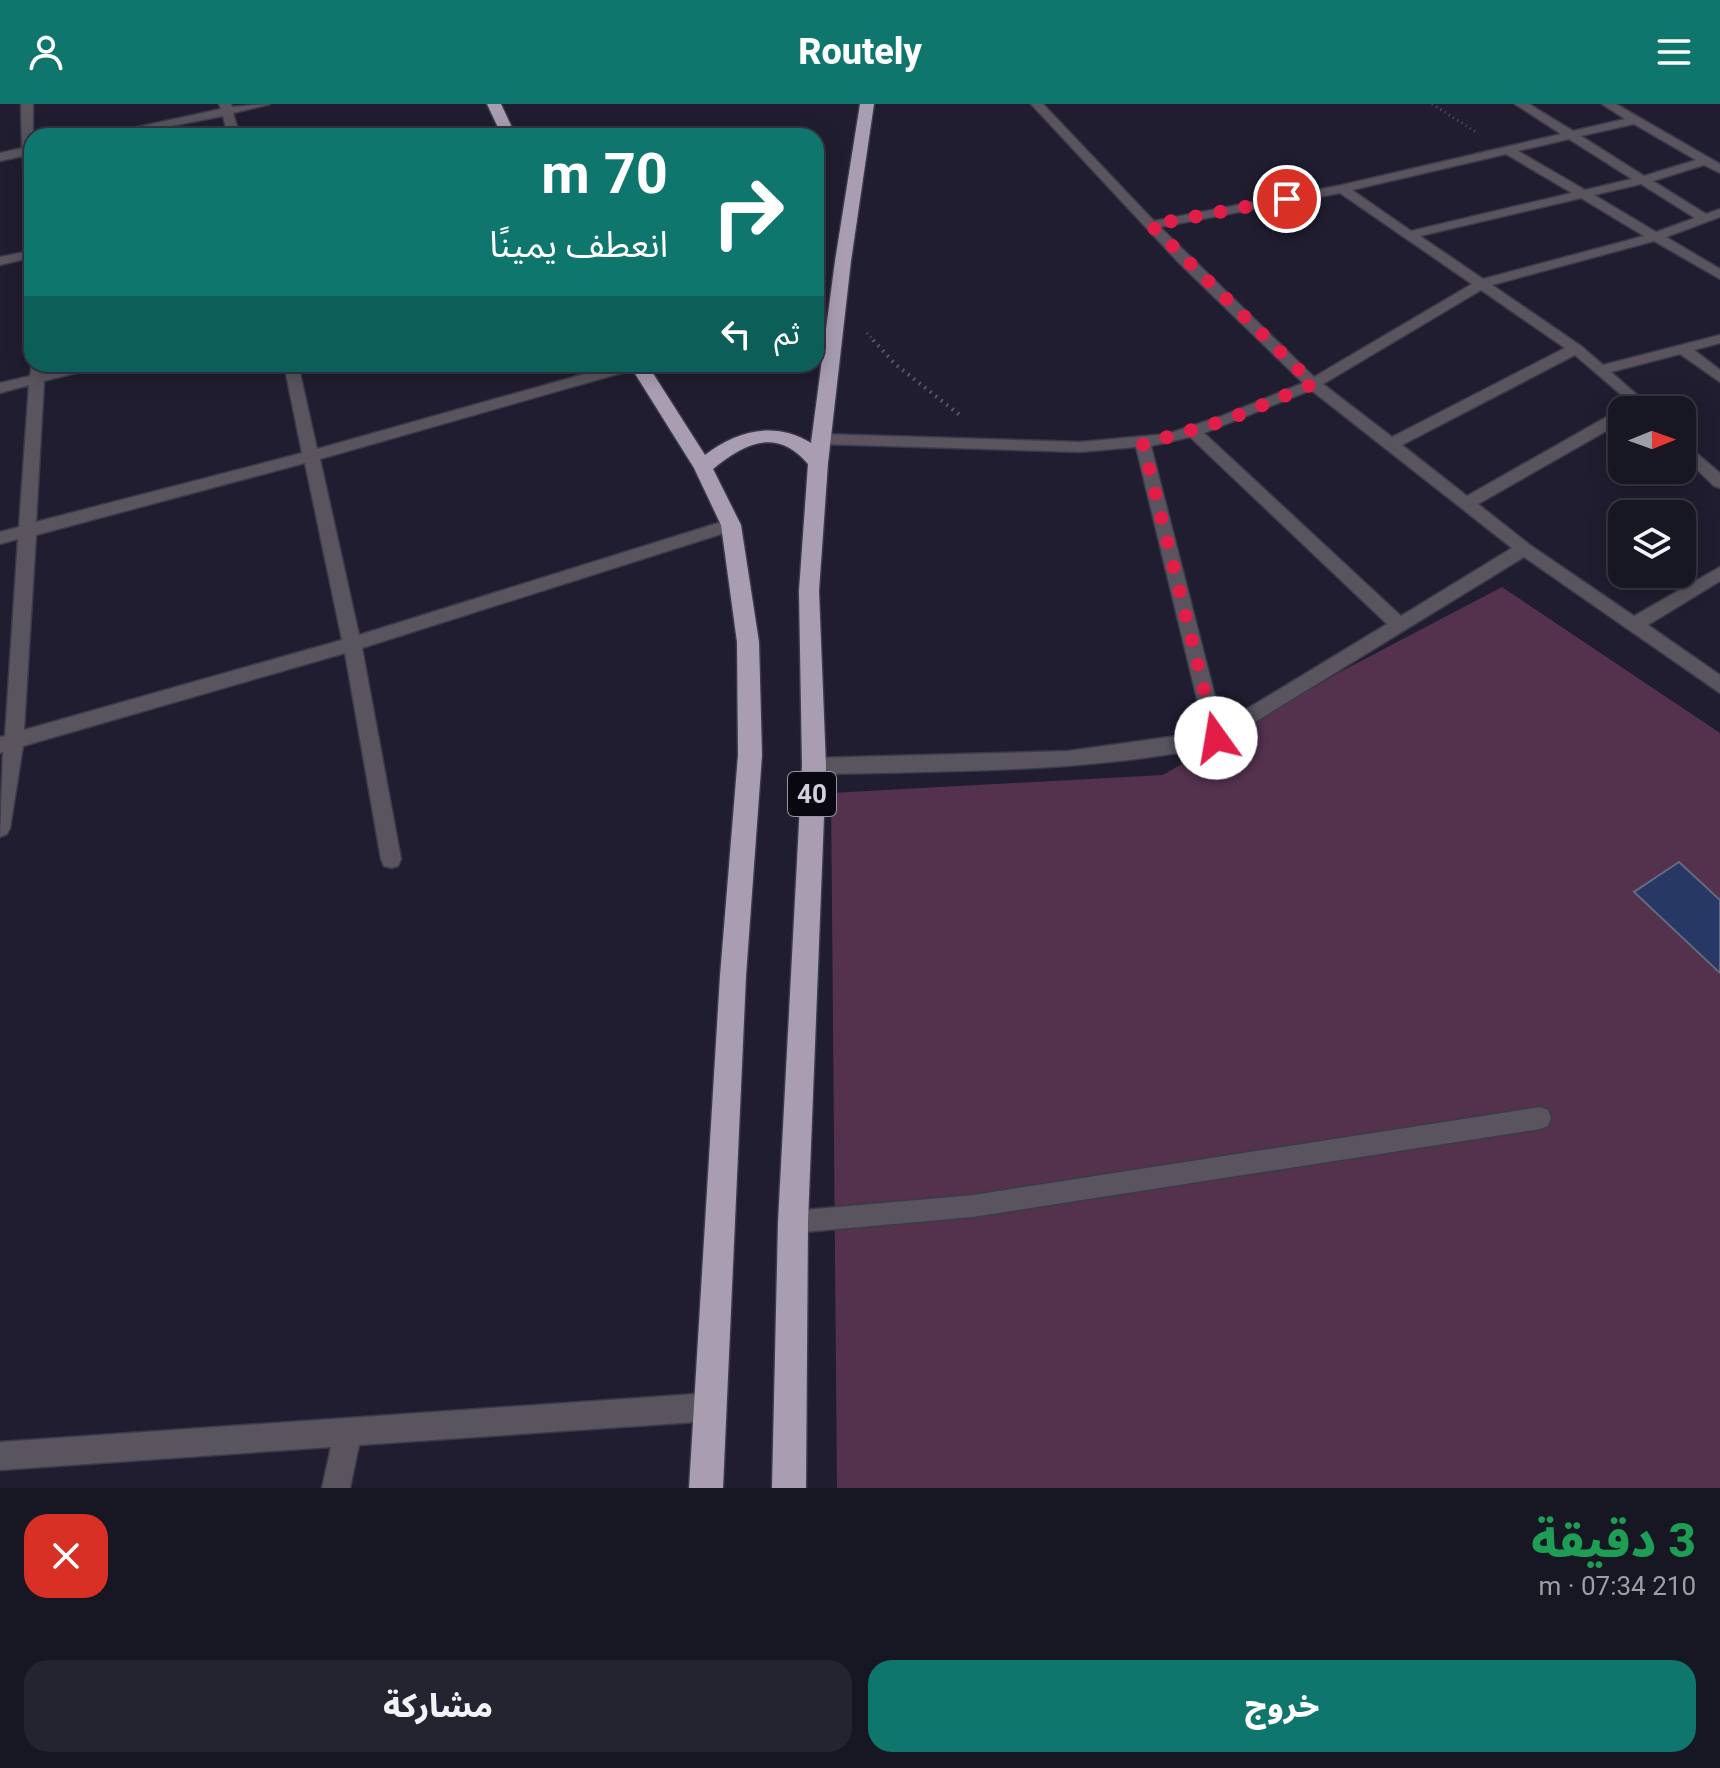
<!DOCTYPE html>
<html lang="ar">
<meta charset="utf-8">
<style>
:root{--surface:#171623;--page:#242330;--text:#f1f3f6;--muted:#9e9fa6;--line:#363541;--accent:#0f766e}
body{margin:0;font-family:Roboto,"Noto Sans Arabic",sans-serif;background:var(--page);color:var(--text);direction:rtl;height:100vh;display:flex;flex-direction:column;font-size:30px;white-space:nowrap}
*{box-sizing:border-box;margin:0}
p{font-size:26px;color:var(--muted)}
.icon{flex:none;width:44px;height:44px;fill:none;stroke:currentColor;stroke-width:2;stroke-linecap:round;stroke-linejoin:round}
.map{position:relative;height:1384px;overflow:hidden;direction:ltr}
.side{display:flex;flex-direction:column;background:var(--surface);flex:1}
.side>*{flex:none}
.hud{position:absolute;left:24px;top:24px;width:800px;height:244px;border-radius:24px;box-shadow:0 4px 20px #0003,0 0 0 2px var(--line);direction:rtl;background:#0f766e;color:#fff;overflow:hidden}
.needle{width:52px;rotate:89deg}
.buttons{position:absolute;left:1608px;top:292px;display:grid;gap:16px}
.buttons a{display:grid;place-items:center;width:88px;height:88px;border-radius:16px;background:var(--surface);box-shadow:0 4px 20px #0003,0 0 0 2px var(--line);font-size:40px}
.pin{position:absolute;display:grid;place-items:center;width:68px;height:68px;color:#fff;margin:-34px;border:4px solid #fff;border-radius:50%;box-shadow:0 2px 8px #0007}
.me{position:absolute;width:88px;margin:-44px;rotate:347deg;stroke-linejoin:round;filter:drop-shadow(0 0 6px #0008)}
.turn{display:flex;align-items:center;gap:28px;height:168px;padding:0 24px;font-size:36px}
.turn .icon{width:104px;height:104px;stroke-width:2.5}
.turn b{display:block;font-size:56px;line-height:68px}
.then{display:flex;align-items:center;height:76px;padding:0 24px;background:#0003;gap:16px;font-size:30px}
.round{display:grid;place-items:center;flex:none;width:84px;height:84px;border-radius:24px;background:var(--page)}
.summary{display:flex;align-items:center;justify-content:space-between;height:136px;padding:0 24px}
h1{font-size:48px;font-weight:800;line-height:60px;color:#1e9e55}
.button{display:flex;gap:16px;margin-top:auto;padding:16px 24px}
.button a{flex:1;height:92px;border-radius:24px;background:var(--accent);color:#fff;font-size:32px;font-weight:800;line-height:92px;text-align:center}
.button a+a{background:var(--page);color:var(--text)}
header{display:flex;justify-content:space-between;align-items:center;height:104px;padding:0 24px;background:var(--accent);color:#fff;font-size:36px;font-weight:800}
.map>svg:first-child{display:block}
.green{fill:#54324e}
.building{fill:#263863;stroke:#626b80;stroke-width:2}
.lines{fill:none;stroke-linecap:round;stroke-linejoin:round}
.lane-casing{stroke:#3b3a4b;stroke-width:3}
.street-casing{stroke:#3b3a4b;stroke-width:3}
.highway-casing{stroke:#3b3a4b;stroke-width:3}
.path-far1{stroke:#555364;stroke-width:3;stroke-dasharray:1 4;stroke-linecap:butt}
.path{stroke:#555364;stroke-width:4;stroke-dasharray:2 5;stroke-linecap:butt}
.lane{fill:#59545d;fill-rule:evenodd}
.street{fill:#59545d;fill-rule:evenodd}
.highway{fill:#a99db2;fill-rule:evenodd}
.route{stroke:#e11d48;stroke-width:14;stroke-dasharray:0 25.2}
.labels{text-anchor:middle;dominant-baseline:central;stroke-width:8;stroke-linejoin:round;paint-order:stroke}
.shield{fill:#090810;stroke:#95949f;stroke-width:2}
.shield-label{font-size:26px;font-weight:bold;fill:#d1d0dc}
</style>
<header><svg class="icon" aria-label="menu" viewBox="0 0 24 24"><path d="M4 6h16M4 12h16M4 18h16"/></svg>Routely<svg class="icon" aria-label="person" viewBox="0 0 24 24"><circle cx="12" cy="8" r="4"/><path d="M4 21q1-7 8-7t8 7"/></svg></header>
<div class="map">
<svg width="1720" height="1384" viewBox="0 0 1720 1384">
<rect width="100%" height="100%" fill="#1f1d2f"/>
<polygon class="green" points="1502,483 1720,629 1720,1384 837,1384 831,689 1163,671 1340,568"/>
<polygon class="building" points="1679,758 1720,796 1720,869 1634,788"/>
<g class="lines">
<defs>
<polygon id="lane" points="1540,1003 1548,1006 1551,1014 1548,1022 1540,1025 973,1113 793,1129 785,1126 782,1118 785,1110 793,1107 973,1091"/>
<g id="street">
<polygon points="21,0 33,0 32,162 27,161 25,155 0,161 0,153 25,148 23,52 0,57 0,49 22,44"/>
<polygon points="219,0 231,0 232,3 270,0 233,9 240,32 228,32 223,12 120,32 96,32 221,5"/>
<path d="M1031 0H1043L1154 117 1342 81 1561 30 1515 0H1529L1573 27 1625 15 1602 0H1616L1720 60V69L1704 61 1653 77 1706 110 1720 105V113L1666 133 1720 165V175L1654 137 1492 181 1581 242 1603 261 1720 231V239L1694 246 1720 266V278L1680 250 1611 268 1644 297V305L1639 306 1575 251 1402 341 1467 392 1617 307 1622 306V318L1478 400 1530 441 1634 512 1720 463V477L1648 521 1720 571V589L1524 453 1216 642C1083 669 949 667 814 670L807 668 804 662 807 656 814 654 1068 647 1205 628 1136 343 1080 348 821 340 813 335 821 330 1080 338 1167 330 1222 312 1303 279 1180 160ZM1634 20 1696 56 1644 72 1581 32ZM1569 35 1632 75 1585 86 1518 47ZM1506 50 1572 89 1411 127 1352 86ZM1641 80 1695 114 1656 128 1594 91ZM1340 89 1472 180 1314 273 1160 123ZM1581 94 1644 132 1483 175 1420 132ZM1481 186 1565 244 1392 333 1323 280ZM1311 286 1512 444 1401 512 1204 329ZM1190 333 1387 520 1222 620 1151 342Z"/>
<path d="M32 258 45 260V268L76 260H101L99 263 44 277 36 418 302 349 284 260H298L317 345 620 260H644L642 263 320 355 359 531 731 415 739 421 737 425 362 544 401 755 398 762 391 764 384 762 381 755 345 549 23 642 10 724 7 730 0 733 3 648 0 649V633L5 632 18 435 0 440V428L19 423 29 281 0 289V279L30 272ZM305 359 342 536 24 626 36 431Z"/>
<polygon points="1682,337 1720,369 1720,384 1714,382 1682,351"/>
<polygon points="711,1289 721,1293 725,1303 721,1313 711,1317 359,1341 350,1384 322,1384 331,1343 0,1366 0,1338"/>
</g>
<g id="highway">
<polygon points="487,0 501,0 516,32 502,32"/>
<path d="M860 0H874L851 157 828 359 819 487 826 662 808 1118 806 1384H772L778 1118 802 662 799 487 808 360C777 324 746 338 713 365L741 421 759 538 762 651 746 872 723 1384H689L720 872 738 651 737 538 721 421 694 364 629 260H647L705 351C737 326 776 317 811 339L835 157Z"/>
</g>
</defs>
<use href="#lane" class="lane-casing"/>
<use href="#street" class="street-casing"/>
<use href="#highway" class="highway-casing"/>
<g class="path-far1">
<polyline points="1432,0 1476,28"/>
<polyline points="867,229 875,238"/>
</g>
<polyline class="path" points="873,236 895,260 961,312"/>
<use href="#lane" class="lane"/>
<use href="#street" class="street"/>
<use href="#highway" class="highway"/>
</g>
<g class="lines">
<polyline class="route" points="1216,634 1143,340 1227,316 1313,280 1151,121 1287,95"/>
</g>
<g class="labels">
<rect class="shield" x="788" y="668" width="48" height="44" rx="6"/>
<g class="shield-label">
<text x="812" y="690">40</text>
</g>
</g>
</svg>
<div class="buttons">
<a><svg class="needle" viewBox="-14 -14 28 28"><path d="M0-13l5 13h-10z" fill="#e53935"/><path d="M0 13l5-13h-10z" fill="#9e9fa6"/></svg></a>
<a><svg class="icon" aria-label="layers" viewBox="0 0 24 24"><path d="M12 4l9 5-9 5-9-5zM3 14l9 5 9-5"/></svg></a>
</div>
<div class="pin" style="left:1287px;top:95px;background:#d93025"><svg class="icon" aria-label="arrive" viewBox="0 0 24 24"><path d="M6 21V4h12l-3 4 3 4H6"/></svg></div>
<svg class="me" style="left:1216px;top:634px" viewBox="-20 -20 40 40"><circle r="19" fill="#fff"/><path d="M0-13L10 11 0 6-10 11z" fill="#e11d48"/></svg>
<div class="hud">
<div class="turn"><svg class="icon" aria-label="right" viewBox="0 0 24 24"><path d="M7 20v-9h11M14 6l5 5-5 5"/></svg><div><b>70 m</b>انعطف يمينًا</div></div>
<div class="then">ثم<svg class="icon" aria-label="left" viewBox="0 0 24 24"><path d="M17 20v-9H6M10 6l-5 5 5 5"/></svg></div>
</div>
</div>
<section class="side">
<div class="summary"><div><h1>3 دقيقة</h1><p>210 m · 07:34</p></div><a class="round" style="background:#d93025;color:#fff"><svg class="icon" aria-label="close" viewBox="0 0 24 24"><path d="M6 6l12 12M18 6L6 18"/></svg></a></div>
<div class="button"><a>خروج</a><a>مشاركة</a></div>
</section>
